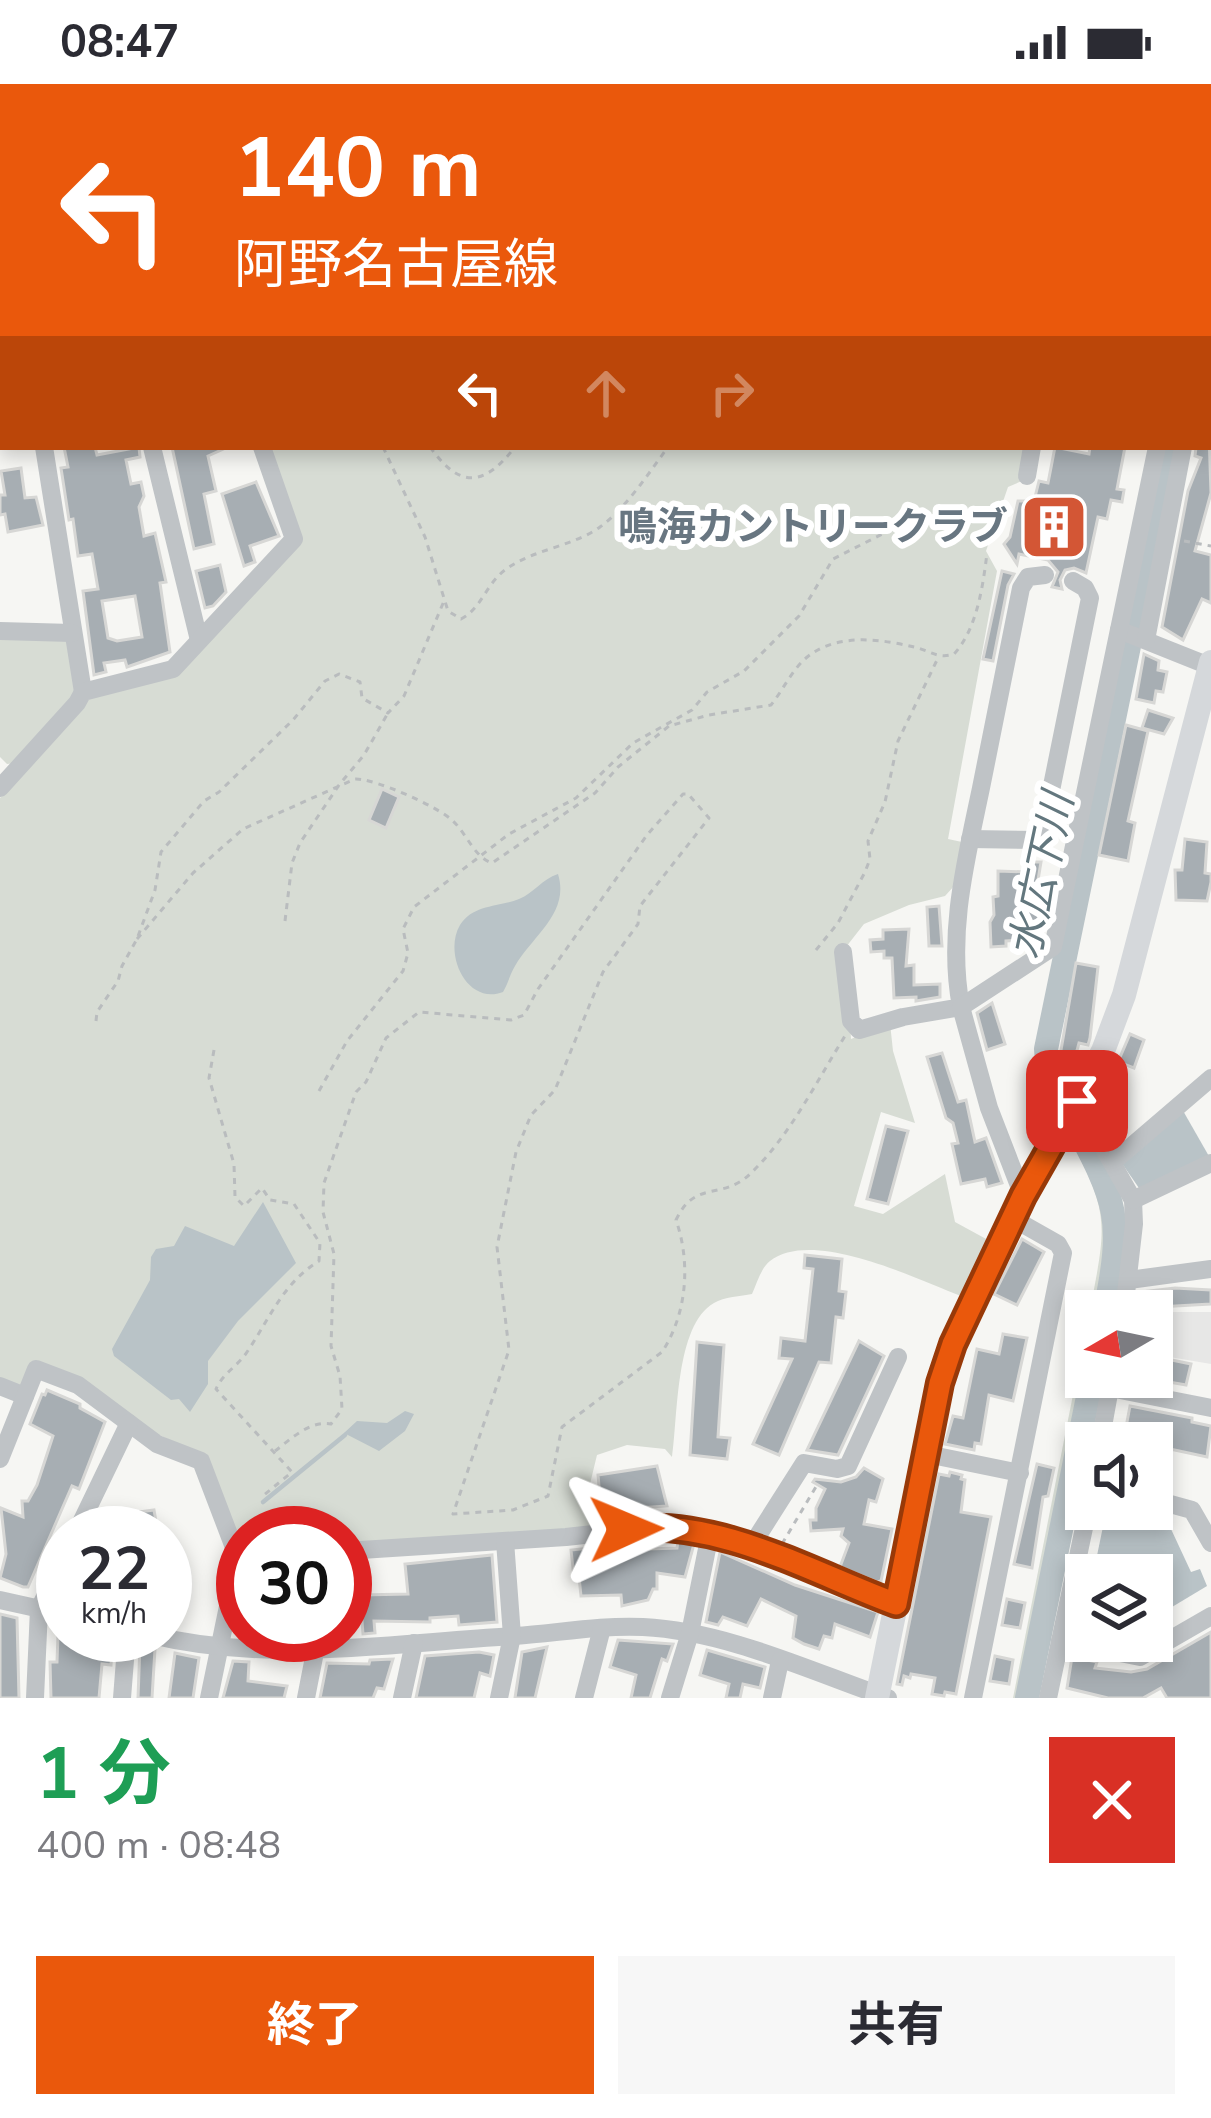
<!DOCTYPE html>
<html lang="ja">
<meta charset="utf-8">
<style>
:root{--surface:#fff;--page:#f7f7f7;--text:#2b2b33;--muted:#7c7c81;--accent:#ea580c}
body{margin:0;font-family:"Nunito Sans","Noto Sans JP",sans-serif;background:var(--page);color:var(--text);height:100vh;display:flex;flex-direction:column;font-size:45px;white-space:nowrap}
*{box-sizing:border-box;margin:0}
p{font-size:39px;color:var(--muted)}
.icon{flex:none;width:66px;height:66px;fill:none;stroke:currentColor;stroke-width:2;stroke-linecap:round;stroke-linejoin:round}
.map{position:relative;height:1614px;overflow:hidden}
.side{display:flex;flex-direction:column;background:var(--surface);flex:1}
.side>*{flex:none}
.hud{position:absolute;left:0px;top:0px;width:1212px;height:366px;box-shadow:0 6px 18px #0003;background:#ea580c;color:#fff;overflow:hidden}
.needle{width:78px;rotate:261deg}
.buttons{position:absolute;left:1065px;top:1206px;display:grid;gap:24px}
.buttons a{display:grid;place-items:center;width:108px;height:108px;border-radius:0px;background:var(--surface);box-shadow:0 6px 18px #0003;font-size:60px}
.speed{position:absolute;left:36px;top:1422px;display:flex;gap:24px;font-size:60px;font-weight:700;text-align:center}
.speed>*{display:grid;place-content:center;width:156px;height:156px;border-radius:50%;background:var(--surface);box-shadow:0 6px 18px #0003;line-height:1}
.speed small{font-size:30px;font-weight:400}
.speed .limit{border:18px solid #d22;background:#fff;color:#111}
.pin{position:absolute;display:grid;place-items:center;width:102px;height:102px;color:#fff;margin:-51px;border-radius:24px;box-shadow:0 6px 18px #0006}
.me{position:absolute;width:132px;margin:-66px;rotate:89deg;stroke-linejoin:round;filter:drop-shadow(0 0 9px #0008)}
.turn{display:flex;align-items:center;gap:42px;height:252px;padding:0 36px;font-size:54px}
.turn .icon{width:156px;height:156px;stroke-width:2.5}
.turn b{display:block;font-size:84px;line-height:102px}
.lanes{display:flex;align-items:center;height:114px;padding:0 36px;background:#0003;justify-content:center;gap:60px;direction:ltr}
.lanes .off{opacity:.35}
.round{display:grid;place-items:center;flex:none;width:126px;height:126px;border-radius:0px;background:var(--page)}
.summary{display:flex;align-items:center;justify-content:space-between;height:204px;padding:0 36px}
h1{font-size:72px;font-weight:700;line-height:90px;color:#1e9e55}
.primary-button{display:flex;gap:24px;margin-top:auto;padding:24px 36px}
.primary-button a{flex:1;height:138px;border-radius:0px;background:var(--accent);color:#fff;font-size:48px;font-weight:700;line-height:138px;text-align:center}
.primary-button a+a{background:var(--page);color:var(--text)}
.status{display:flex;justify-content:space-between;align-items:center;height:84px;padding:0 60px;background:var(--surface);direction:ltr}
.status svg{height:33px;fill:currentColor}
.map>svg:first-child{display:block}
.built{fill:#e7e7e6}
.green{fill:#d7dcd4}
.water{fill:#b9c3c7}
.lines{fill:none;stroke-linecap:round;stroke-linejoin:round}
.stream{stroke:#b9c3c7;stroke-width:4.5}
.river{stroke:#b9c3c7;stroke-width:24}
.building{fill:#a7aeb3;stroke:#d7d7d5;stroke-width:3;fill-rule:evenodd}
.path{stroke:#b9bcbe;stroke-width:3;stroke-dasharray:6 6;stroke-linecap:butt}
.minor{stroke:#bfc3c6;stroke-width:18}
.major{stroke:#d5d8db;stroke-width:24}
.route-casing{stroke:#983908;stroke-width:30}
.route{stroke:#ea580c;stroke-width:21}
.labels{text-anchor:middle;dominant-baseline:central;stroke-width:12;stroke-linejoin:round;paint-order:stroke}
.poi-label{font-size:39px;font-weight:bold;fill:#687681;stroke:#fff;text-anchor:end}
.water-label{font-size:42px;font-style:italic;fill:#63777e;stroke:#fff}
</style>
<div class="status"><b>08:47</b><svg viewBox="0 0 49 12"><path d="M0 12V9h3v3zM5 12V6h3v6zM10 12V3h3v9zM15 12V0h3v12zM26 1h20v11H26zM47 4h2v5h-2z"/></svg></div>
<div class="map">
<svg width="1211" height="1614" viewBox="0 0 1211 1614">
<rect width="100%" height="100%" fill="#f6f6f3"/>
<polygon class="built" points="1152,1228 1211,1228 1211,1280 1152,1270"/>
<g class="green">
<polygon points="16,0 1039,0 1042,3 20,3"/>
<path d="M270 363H1030L1024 396 1008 403 986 467 997 487 948 755 962 758 955 801 945 812 909 821 864 840 846 863 851 955 890 939 893 967 915 1039 881 1028 854 1122 883 1130 945 1090 955 1138 988 1156 961 1212C916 1195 813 1144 770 1177 761 1184 757 1199 752 1210 741 1212 724 1213 714 1219 675 1241 678 1334 672 1373L665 1365 627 1361 597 1371 590 1400 594 1443 345 1462V1449H243V1467L206 1373 155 1349 34 1278 25 1299 17 1302 0 1295V714L91 613 177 590 301 456Z"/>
<polygon points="0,550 68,557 75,609 16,679 7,680 0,673"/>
<path d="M1074 1041C1115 1123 1120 1137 1102 1227H1090C1106 1140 1111 1131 1068 1051Z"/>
<polygon points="1086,1245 1089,1293 1024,1614 1013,1614"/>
</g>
<g class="water">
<path d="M558 790C570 829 533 851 515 882 510 890 508 900 503 908 467 922 443 870 460 841 473 820 499 823 519 815 534 809 542 795 558 790Z"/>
<polygon points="1182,1025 1210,1074 1141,1107 1121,1078"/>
<polygon points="263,1118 296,1179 238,1237 208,1277 208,1300 190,1328 179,1315 171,1316 114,1272 112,1265 150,1196 151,1173 156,1165 174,1162 185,1142 234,1162"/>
<polygon points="405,1327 414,1330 405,1347 379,1367 344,1349 357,1337 387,1339"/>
<polygon points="1106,1428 1171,1445 1191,1488 1200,1485 1207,1502 1152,1535 1152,1491 1093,1491"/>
</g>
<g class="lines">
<polyline class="stream" points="263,1418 345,1351"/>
<g class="river">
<polyline points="1209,278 1211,275"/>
<path d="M1105 1227C1124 1134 1117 1119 1073 1036 1061 1013 1047 992 1046 965L1170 363"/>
<polyline points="1027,1614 1092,1293"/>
</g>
</g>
<g class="building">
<polygon points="1209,351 1211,409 1195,467 1211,471 1211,519 1202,515 1183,556 1162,543 1188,407 1201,374 1195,372 1196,363 1209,363"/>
<path d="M64 363H95L97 371 139 363 140 373 126 376 131 400 141 398 144 412 139 423 144 452 155 449 166 498 160 499 170 568 127 583 125 576 104 579 106 588 94 591 83 507 98 505 92 470 78 472 73 435 69 436 61 384 68 383ZM135 512 142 553 117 557 108 554 102 517Z"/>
<polygon points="172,363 228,363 208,372 216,407 204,410 214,460 194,465"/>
<polygon points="1055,363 1089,370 1090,363 1125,363 1117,405 1124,406 1122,418 1111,416 1107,435 1098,433 1086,489 1074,484 1065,486 1060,496 1062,505 1052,503 1058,488 1048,476 1019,470 1017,480 1004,460 1010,453 1018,417 1034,417 1039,397 1048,399"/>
<polygon points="21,384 25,414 36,413 43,441 8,448 5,430 0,431 0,411 5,411 1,387"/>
<polygon points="256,398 279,452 250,462 255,478 244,482 222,410"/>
<polygon points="220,481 226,508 213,522 205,524 196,487"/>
<polygon points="1002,487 1014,490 1008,501 993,577 983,575"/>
<polygon points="1144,570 1159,577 1158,586 1167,588 1163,608 1156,607 1154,619 1136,615"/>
<polygon points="1148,626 1173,634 1164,650 1142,644"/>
<polygon points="1126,641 1148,647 1128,737 1135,739 1128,777 1099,771"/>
<polygon points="382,705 399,713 386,744 369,736"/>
<polygon points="1185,755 1207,758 1205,789 1211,790 1211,798 1207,817 1176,816 1175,786 1182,786"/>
<polygon points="1027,778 1041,778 1035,814 1040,814 1040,855 1006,857 1006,862 991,863 990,838 994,831 993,813 998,812 998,787 1027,788"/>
<polygon points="939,822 942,862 929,862 927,823"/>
<polygon points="909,845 906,882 914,881 914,901 940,900 940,913 916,917 916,913 894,914 892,874 884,874 884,867 871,868 870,856 883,855 883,846"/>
<polygon points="1076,879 1098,883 1090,954 1088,961 1079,959 1069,996 1060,972"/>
<polygon points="992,919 1005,960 987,966 977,929"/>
<polygon points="1130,950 1144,956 1134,984 1118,978"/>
<polygon points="942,969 958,1018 966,1016 975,1058 986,1054 1002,1099 987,1103 985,1095 961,1100 952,1060 958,1059 953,1039 946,1034 927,973"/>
<polygon points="886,1042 908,1047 888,1120 867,1115"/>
<polygon points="1022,1155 1044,1168 1017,1221 994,1210"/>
<polygon points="805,1171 842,1175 839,1207 846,1208 843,1234 836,1233 831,1279 819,1278 779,1371 753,1360 792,1275 779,1274 781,1254 805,1257 813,1185 804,1184"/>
<polygon points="1175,1204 1211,1206 1211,1220 1158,1223 1143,1221 1144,1215 1139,1215 1140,1208"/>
<polygon points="1003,1250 1027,1254 1013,1317 989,1311 981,1360 975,1359 974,1366 945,1360 953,1332 963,1334 977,1265 999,1270"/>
<polygon points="859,1257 884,1272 838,1371 807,1366"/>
<polygon points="697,1258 724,1261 718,1353 730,1354 727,1375 690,1371"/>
<polygon points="1152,1272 1191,1280 1186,1301 1152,1295"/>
<polygon points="47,1306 80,1320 80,1324 105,1338 79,1405 72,1402 28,1503 23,1503 0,1494 6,1470 1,1424 23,1433 22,1417 28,1417 37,1401 53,1352 30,1340 42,1310 45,1311"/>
<polygon points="1130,1322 1192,1334 1192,1338 1211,1342 1207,1373 1170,1365 1158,1403 1152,1402 1152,1359 1123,1359"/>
<polygon points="1037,1380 1054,1384 1048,1412 1043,1413 1032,1484 1014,1480"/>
<polygon points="657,1382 667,1422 638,1424 639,1429 602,1435 598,1391"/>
<polygon points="864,1384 883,1395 876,1418 869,1416 864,1440 892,1445 881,1497 877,1498 840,1483 849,1459 841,1452 843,1445 811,1447 810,1436 816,1436 816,1424 825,1405 813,1398 815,1395 841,1398 856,1393"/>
<polygon points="950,1388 962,1391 961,1395 965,1396 961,1428 991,1433 956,1610 945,1608 944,1612 932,1610 935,1594 911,1590 910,1594 904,1592 902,1601 897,1600 939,1390 949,1392"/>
<polygon points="154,1426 158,1449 127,1449 124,1430"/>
<polygon points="678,1457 694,1460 685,1493 657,1489 657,1505 653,1505 648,1516 622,1522 621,1511 581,1512 579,1493 574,1493 571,1466 629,1460 648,1459 649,1465 677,1464"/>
<polygon points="720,1468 795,1501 878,1528 870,1553 835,1540 832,1554 824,1552 819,1565 804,1560 793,1554 796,1532 761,1515 747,1542 723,1533 718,1541 706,1538"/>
<polygon points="492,1471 497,1538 459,1541 458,1532 430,1534 430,1538 374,1537 375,1549 363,1550 360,1511 408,1510 405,1480"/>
<polygon points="1007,1515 1025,1519 1020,1544 1002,1541"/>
<polygon points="0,1530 17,1534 19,1614 0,1614"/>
<polygon points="1211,1548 1211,1614 1167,1614 1161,1604 1143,1614 1108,1614 1067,1604 1072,1573 1097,1578 1095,1584 1131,1588 1147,1585"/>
<polygon points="58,1551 105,1551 104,1564 112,1565 111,1581 102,1580 99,1614 51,1614 50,1578 57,1578"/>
<polygon points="618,1556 673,1560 667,1577 662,1575 650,1614 631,1614 636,1591 610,1583"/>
<polygon points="140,1560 155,1565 152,1614 138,1614"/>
<polygon points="547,1563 535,1614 515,1614 522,1568"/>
<polygon points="707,1566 765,1583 760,1604 743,1600 740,1614 726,1614 729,1600 700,1591"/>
<polygon points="479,1568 494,1571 490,1592 480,1589 474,1614 416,1614 425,1572"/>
<polygon points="175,1569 199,1574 193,1614 169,1614"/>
<polygon points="995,1572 1013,1576 1009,1600 990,1597"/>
<polygon points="393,1575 384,1605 377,1604 373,1614 320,1614 327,1579 369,1580 370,1576"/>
<polygon points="233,1577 249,1578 248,1597 287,1602 284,1614 223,1614"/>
</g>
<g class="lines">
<g class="path">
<polyline points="259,0 262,3"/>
<polyline points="744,0 769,3"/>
<path d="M383 363 425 453 448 527 461 535C482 524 486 500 505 486 533 465 572 463 600 443 627 423 648 390 668 363"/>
<path d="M430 363C460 405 484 403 515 363"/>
<polyline points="1184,457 1211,462"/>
<polyline points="285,837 292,779 300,759 339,701 364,671 388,629"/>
<path d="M137 855 193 789 243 745 355 695C374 694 439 723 453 737 467 750 474 773 492 779L595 709 618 683 669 642 709 631 771 621C783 606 792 586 806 574 837 548 882 555 918 564 932 568 939 575 954 570 977 545 983 502 987 469"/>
<polyline points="816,866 838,839 865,788 870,775 868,757 885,718 898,657 938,574"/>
<polyline points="96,937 97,928 118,897 122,882 137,855 155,806 161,768 204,717 219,708 293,636 325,597 339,590 360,598 362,614 388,629 404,612 444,517"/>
<path d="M214 966 209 994 234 1080 235 1113 244 1122 262 1104 270 1116 294 1120 320 1159 319 1177C283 1199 270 1234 247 1268 238 1282 223 1289 216 1305L292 1388 264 1411"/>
<polyline points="319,1007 347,957 403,887 408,869 403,845 414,823 509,750 576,714 633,659 692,626 707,608 744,587 799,532 833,475 908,437"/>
<path d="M275 1367C291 1355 310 1336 331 1340L342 1325 340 1292 331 1262 334 1170 323 1128 324 1099 356 1008 366 998 386 954 419 928 511 936 524 931 538 905 647 751 683 710H688L709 734 640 822 638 840 603 888 555 1006 531 1031 516 1068 497 1163 509 1266 453 1430 513 1426 548 1412 562 1343 662 1268C687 1230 691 1179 676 1136 695 1095 722 1117 750 1090 790 1052 816 998 845 952"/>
<polyline points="782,1460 817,1401"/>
</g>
<g class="minor">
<polyline points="4,0 8,3"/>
<polyline points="306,0 307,3"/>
<polyline points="1066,0 1069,3"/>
<polyline points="1154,0 1155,3"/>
<polyline points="0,48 3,43"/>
<polyline points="1209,128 1211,130"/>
<polyline points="0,158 3,160"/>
<polyline points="1209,258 1211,255"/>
<polyline points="1209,298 1211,295"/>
<polyline points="0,334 3,333"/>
<polyline points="44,363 83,608"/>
<polyline points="152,363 199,556"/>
<polyline points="1027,392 1032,363"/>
<polyline points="1119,546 1209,582"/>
<polyline points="0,547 72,549"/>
<polyline points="1146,556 1183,363"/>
<polyline points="0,704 77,619 83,608 173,585 294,455 262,363"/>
<polyline points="970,755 1041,756 1090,514 1085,504 1073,497"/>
<path d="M843 868 851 937 859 946 903 933 961 923C947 849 966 776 981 704 994 637 1008 571 1021 504L1028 493 1045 491"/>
<polyline points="1077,1017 1133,1116 1134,1140 1124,1227"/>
<polyline points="1113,1078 1211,994"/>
<polyline points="1023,1112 989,1024 961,923 1053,863 1157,363"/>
<polyline points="1133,1116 1211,1079"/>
<polyline points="1129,1196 1211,1185"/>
<polyline points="0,1302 25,1312"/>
<polyline points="1110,1304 1211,1324"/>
<polyline points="1100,1359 1112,1293"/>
<polyline points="927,1370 1020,1389"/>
<polyline points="0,1375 36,1285 78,1301 157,1360 201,1377 238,1474 209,1614"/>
<polyline points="1152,1415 1192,1426 1211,1459"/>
<polyline points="76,1449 129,1339"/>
<polyline points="750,1464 804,1379 837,1385 848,1382 898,1273"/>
<polyline points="345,1467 566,1453 665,1442 689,1444 775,1472 895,1520"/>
<polyline points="0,1516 63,1530"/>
<path d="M151 1551C272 1580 392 1559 515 1552 558 1549 600 1541 643 1543 726 1547 810 1587 888 1614"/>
<polyline points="1060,1557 1140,1573 1211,1532"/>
<polyline points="35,1614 39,1525 63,1476"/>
<polyline points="122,1614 127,1551"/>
<polyline points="306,1614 315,1568"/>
<polyline points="402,1614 414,1559"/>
<polyline points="499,1614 512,1552 505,1457"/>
<polyline points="584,1614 602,1544"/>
<polyline points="670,1614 690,1549 710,1450"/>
<polyline points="772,1614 780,1577"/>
<polyline points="973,1614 1063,1169 1058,1160 1012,1134"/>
<polyline points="1048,1614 1088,1425"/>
</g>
<polyline class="major" points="877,1614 941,1299 960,1244 987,1185 1103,967 1124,911 1211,578"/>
</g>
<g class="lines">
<defs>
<path id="route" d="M626 1445C719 1434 810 1488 896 1520L940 1299 953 1260 1023 1112 1077 1017"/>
</defs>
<use href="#route" class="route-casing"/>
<use href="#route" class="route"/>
</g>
<defs>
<symbol id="building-square" viewBox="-11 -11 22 22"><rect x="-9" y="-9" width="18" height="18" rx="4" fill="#d35635" stroke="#fff"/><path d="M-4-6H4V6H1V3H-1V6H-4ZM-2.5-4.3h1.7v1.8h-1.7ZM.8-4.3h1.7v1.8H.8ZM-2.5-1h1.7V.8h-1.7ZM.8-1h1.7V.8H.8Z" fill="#fff"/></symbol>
</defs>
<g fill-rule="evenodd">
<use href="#building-square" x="1016" y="405" width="76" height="76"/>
</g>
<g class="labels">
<g class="poi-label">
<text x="1008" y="443">鳴海カントリークラブ</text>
</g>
<g class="water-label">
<text transform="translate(1042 792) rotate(-78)">水広下川</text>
</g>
</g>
</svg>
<div class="buttons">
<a><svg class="needle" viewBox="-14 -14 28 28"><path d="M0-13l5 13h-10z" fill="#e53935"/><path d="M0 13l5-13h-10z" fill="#7c7c81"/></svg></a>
<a><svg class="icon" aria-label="sound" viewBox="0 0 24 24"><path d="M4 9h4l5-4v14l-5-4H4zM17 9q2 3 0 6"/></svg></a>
<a><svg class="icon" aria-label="layers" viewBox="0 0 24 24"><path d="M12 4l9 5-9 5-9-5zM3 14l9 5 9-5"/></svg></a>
</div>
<div class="speed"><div>22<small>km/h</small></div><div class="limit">30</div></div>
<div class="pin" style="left:1077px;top:1017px;background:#d93025"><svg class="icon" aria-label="arrive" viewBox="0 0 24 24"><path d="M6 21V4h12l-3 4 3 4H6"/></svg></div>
<svg class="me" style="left:626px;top:1445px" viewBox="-20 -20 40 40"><path d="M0-17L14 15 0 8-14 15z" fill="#ea580c" stroke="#fff" stroke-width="4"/></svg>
<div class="hud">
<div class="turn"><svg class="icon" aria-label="left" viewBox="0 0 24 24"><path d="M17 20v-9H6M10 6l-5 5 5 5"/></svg><div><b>140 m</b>阿野名古屋線</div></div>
<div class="lanes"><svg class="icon" aria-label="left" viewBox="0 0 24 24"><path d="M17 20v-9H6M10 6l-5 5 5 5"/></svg><svg class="icon off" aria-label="ahead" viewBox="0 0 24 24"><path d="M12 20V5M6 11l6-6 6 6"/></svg><svg class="icon off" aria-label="right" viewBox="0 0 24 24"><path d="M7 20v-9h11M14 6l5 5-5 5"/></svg></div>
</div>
</div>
<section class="side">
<div class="summary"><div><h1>1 分</h1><p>400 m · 08:48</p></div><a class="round" style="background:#d93025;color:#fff"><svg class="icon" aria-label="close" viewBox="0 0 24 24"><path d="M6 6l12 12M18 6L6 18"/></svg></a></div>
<div class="primary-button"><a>終了</a><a>共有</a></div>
</section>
